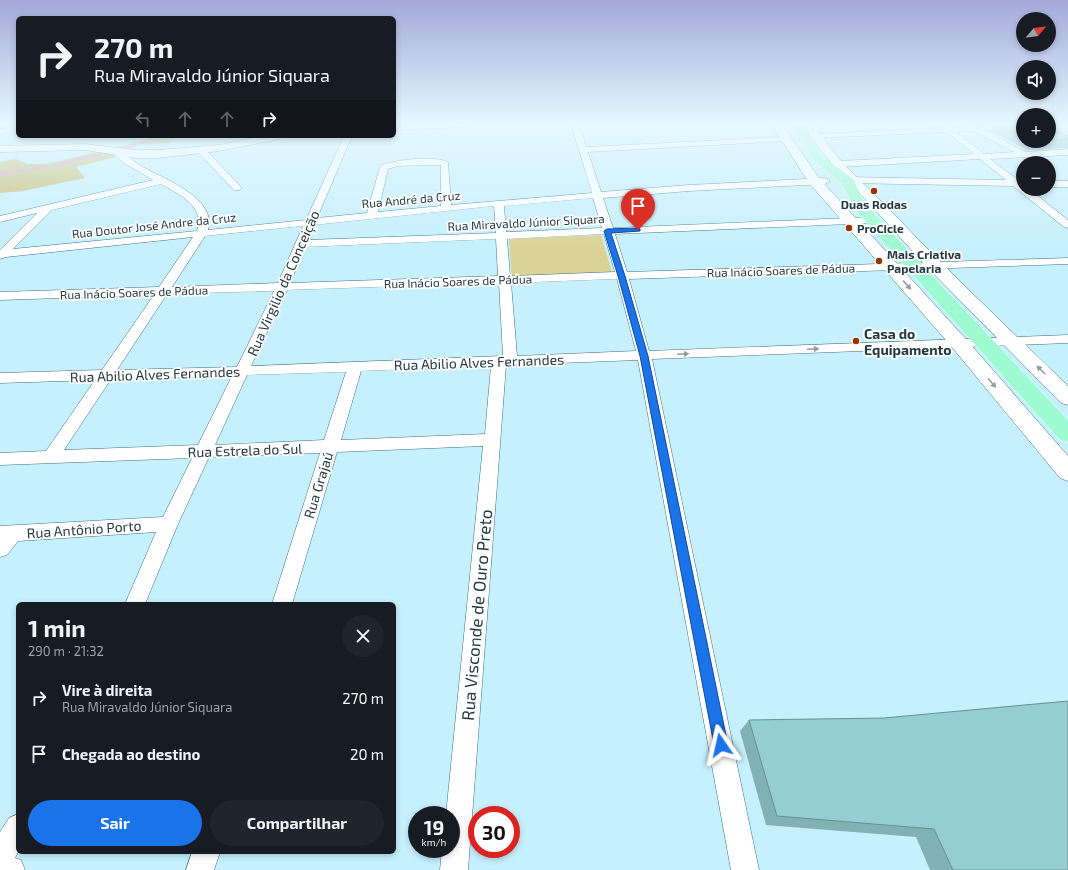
<!DOCTYPE html>
<html lang="pt">
<meta charset="utf-8">
<style>
:root{--surface:#171b24;--page:#20242c;--text:#f1f3f6;--muted:#9ea1a6;--accent:#1a73e8}
body{margin:0;font-family:"Exo 2",sans-serif;background:var(--page);color:var(--text);height:100vh;display:flex;flex-direction:column;font-size:15px;white-space:nowrap}
*{box-sizing:border-box;margin:0}
p{font-size:13px;color:var(--muted)}
.icon{flex:none;width:22px;height:22px;fill:none;stroke:currentColor;stroke-width:2;stroke-linecap:round;stroke-linejoin:round}
.map{position:relative;flex:1;overflow:hidden}
.side{position:absolute;left:16px;top:602px;width:380px;height:252px;display:flex;flex-direction:column;background:var(--surface);border-radius:6px;box-shadow:0 2px 6px #0003}
.side>*{flex:none}
.guide{position:absolute;left:16px;top:16px;width:380px;height:122px;border-radius:6px;box-shadow:0 2px 6px #0003;background:#171b24;color:var(--text);overflow:hidden}
.needle{width:26px;rotate:61deg}
.buttons{position:absolute;left:1016px;top:12px;display:grid;gap:8px}
.buttons a{display:grid;place-items:center;width:40px;height:40px;border-radius:50%;background:var(--surface);box-shadow:0 2px 6px #0003;font-size:20px}
.speed{position:absolute;left:408px;top:806px;display:flex;gap:8px;font-size:20px;font-weight:700;text-align:center}
.speed>*{display:grid;place-content:center;width:52px;height:52px;border-radius:50%;background:var(--surface);box-shadow:0 2px 6px #0003;line-height:1}
.speed small{font-size:10px;font-weight:400}
.speed .limit{border:6px solid #d22;background:#fff;color:#111}
.pin{position:absolute;display:grid;place-items:center;width:34px;height:34px;color:#fff;margin:-41px -17px;border-radius:50% 50% 50% 0;rotate:-45deg;box-shadow:0 0 4px #0007}
.pin .icon{rotate:45deg}
.me{position:absolute;width:44px;margin:-22px;rotate:349deg;stroke-linejoin:round;filter:drop-shadow(0 0 3px #0008)}
.turn{display:flex;align-items:center;gap:14px;height:84px;padding:0 12px;font-size:18px}
.turn .icon{width:52px;height:52px;stroke-width:2.5}
.turn b{display:block;font-size:28px;line-height:34px}
.lanes{display:flex;align-items:center;height:38px;padding:0 12px;background:#0003;justify-content:center;gap:20px;direction:ltr}
.lanes .off{opacity:.35}
.round{display:grid;place-items:center;flex:none;width:42px;height:42px;border-radius:21px;background:var(--page)}
.overview{display:flex;align-items:center;justify-content:space-between;height:68px;padding:0 12px}
h1{font-size:24px;font-weight:700;line-height:30px}
.primary-button{display:flex;gap:8px;margin-top:auto;padding:8px 12px}
.primary-button a{flex:1;height:46px;border-radius:24px;background:var(--accent);color:#fff;font-size:16px;font-weight:700;line-height:46px;text-align:center}
.primary-button a+a{background:var(--page);color:var(--text)}
ul{padding:0;list-style:none}
li{display:flex;align-items:center;gap:12px;height:56px;padding:0 12px}
li div{flex:1}
li b{display:block;font-size:15px}
li em{font-style:normal}
.map>svg:first-child{display:block}
.green{fill:#dbd295}
.forest{fill:#c7bb6e}
.lines{fill:none;stroke-linecap:round;stroke-linejoin:round}
.stream{stroke:#db97c3;stroke-width:2.5}
.street-casing{stroke:#3d6f7f;stroke-width:1}
.secondary-casing{stroke:#3d6f7f;stroke-width:1}
.primary-casing{stroke:#fff;stroke-width:1}
.street{fill:#fff;fill-rule:evenodd}
.secondary{fill:#fff;fill-rule:evenodd}
.primary{fill:#9efad0;fill-rule:evenodd}
.wall{fill:#7fb1b5}
.building{fill:#94ced2;stroke:#689093}
.oneway{fill:#929ca0}
.route{fill:#1a73e8;stroke:#114b97}
.poi-dot{fill:#983300;stroke:#fff;stroke-width:1.5}
.labels{text-anchor:middle;dominant-baseline:central;stroke-width:3.5;stroke-linejoin:round;paint-order:stroke}
.far-street-label{font-size:12px;fill:#243a41;stroke:#fff}
.far-poi-label{font-size:12px;font-weight:bold;fill:#243a41;stroke:#fff;text-anchor:start}
.street-label{font-size:14px;fill:#243a41;stroke:#fff}
.poi-label{font-size:14px;font-weight:bold;fill:#243a41;stroke:#fff;text-anchor:start}
.near-street-label{font-size:17px;fill:#243a41;stroke:#fff}
</style>
<div class="map">
<svg width="1068" height="870" viewBox="0 0 1068 870">
<rect width="100%" height="100%" fill="#c6f0fe"/>
<polygon class="green" points="601,235 613,276 512,279 509,239"/>
<g class="forest">
<polygon points="146,136 178,136 169,143 140,145 121,150 117,147 149,139"/>
<polygon points="97,152 110,153 116,157 76,167 85,178 23,191 0,193 0,162 16,159 27,164 46,164"/>
</g>
<g class="lines">
<g class="stream">
<polyline points="127,147 165,136"/>
<polyline points="0,174 57,165 110,152"/>
</g>
<defs>
<g id="street">
<polygon points="11,124 18,124 18,127 0,135 0,130"/>
<path d="M571 124H579L586 147 785 137 789 139 785 141 588 152 601 192 689 185 825 178 830 181 825 184 689 191 603 198 613 228 872 217 877 220 872 223 615 234 627 272 1068 258V264L629 279 649 351 1068 335V343L652 359 759 870H731L638 360 506 365 468 870H440L442 849H451V815H446L483 446 337 452 292 604H272L320 453 209 457 178 524 145 604H125L156 532 18 541 7 555 0 557V526L163 517 192 458 0 465V453L46 451 95 380 0 383V373L102 370 154 295 0 300V292L159 287 193 237 6 257 0 259V250L37 213 0 222V216L153 180 122 162 112 151 116 148C122 150 134 162 141 166 162 178 218 198 208 230L306 220 344 136H352L317 218 367 213 380 167 381 165C398 160 431 155 448 162L451 205 592 193ZM439 165H441V206L378 212 388 169 398 166ZM161 184C178 194 206 206 197 231L13 249 52 210ZM593 198 602 228 506 232 504 206ZM494 206 496 233 308 240 314 225ZM303 226 278 283 172 287 205 236ZM604 234 615 272 510 276 507 239ZM496 239 498 276 290 283 305 247ZM617 279 636 351 517 356 511 283ZM499 283 503 356 251 366 287 290ZM274 291 237 367 117 370 167 294ZM491 366 485 434 341 440 361 371ZM346 372 324 440 215 445 247 375ZM232 376 198 445 64 450 111 379Z"/>
<path d="M941 124H947L950 127 1023 124V128L985 130 1025 152 1068 149V155L990 159 1018 180H1023V189H1029L1068 220V228L1064 227 1013 186 846 183 841 180 846 177 1006 180 980 159 840 167 836 164 840 161 974 154 947 132 816 138 812 136 816 134 941 128ZM974 131 1014 152 984 154 956 132Z"/>
<polygon points="201,147 204,148 240,186 242,188 240,190 234,190 198,152 197,150 198,148"/>
<rect x="1049" y="181" width="19" height="6"/>
<polygon points="18,814 18,852 15,858 21,860 25,870 0,870 0,832 9,818"/>
<polygon points="192,852 220,852 214,870 186,870"/>
</g>
<g id="secondary">
<polygon points="394,124 470,124 465,127 394,130"/>
<polygon points="771,124 782,124 819,178 965,338 1068,456 1068,481 1060,478 951,346 810,184"/>
<path d="M806 124H816C830 155 865 185 889 209 947 270 1008 328 1068 386V405L1061 403 929 269 822 152 810 136Z"/>
<polygon points="263,136 286,136 280,139 219,151 158,158 136,158 85,150 0,152 0,146 85,144 136,150 158,150 219,145"/>
</g>
<polygon id="primary" points="794,124 804,124 806,132 821,155 853,179 866,205 1068,420 1068,442 1060,440 855,210 842,184 813,160 796,132"/>
</defs>
<use href="#street" class="street-casing"/>
<use href="#secondary" class="secondary-casing"/>
<use href="#primary" class="primary-casing"/>
<use href="#street" class="street"/>
<use href="#secondary" class="secondary"/>
<use href="#primary" class="primary"/>
</g>
<g class="wall">
<polygon points="994,124 1023,124 1023,141 1049,141 1049,127 1068,136 1068,145 1067,148 1028,150 990,131"/>
<polygon points="749,720 1068,870 930,870 916,837 766,825 740,731"/>
</g>
<g class="building">
<polygon points="1000,124 1023,124 1023,136"/>
<polygon points="1049,127 1068,136 1068,139 1049,140"/>
<polygon points="1068,701 1068,870 953,870 934,829 777,816 749,720 884,718"/>
</g>
<defs><path id="oneway-solid" d="M-6-.8H1V-3.2L6.5 0L1 3.2V.8H-6Z"/></defs>
<g class="oneway">
<use href="#oneway-solid" transform="translate(907 285) rotate(49)"/>
<use href="#oneway-solid" transform="translate(813 349) rotate(-3)"/>
<use href="#oneway-solid" transform="translate(683 354) rotate(-3)"/>
<use href="#oneway-solid" transform="translate(1041 370) rotate(-135)"/>
<use href="#oneway-solid" transform="translate(992 383) rotate(50)"/>
</g>
<linearGradient id="sky" x2="0" y2="1"><stop stop-color="#a3a8d9"/><stop offset="0.5" stop-color="#e5f8ff"/><stop offset="1" stop-color="#e5f8ff" stop-opacity="0"/></linearGradient>
<rect width="1068" height="246" fill="url(#sky)"/>
<polygon class="route" points="638,228 640,229 640,231 611,233 625,276 648,356 728,745 726,750 721,752 716,750 714,745 640,356 618,276 604,231 607,229"/>
<g class="poi-dot">
<circle cx="874" cy="191" r="4"/>
<circle cx="849" cy="228" r="4"/>
<circle cx="879" cy="261" r="4"/>
<circle cx="856" cy="341" r="4"/>
</g>
<g class="labels">
<g class="far-street-label">
<text transform="translate(411 199) rotate(-5)">Rua André da Cruz</text>
<text transform="translate(526 222) rotate(-3)">Rua Miravaldo Júnior Siquara</text>
<text transform="translate(154 225) rotate(-6)">Rua Doutor José Andre da Cruz</text>
<text transform="translate(781 270) rotate(-2)">Rua Inácio Soares de Pádua</text>
<text transform="translate(458 281) rotate(-2)">Rua Inácio Soares de Pádua</text>
<text transform="translate(134 292) rotate(-2)">Rua Inácio Soares de Pádua</text>
</g>
<g class="far-poi-label">
<text x="874" y="204" text-anchor="middle">Duas Rodas</text>
<text x="857" y="228">ProCicle</text>
<text x="887" y="254">Mais Criativa<tspan x="887" dy="14">Papelaria</tspan></text>
</g>
<g class="street-label">
<text transform="translate(283 283) rotate(-66)">Rua Virgilio da Conceição</text>
<text transform="translate(479 362) rotate(-2)">Rua Abilio Alves Fernandes</text>
<text transform="translate(155 374) rotate(-2)">Rua Abilio Alves Fernandes</text>
<text transform="translate(245 450) rotate(-2)">Rua Estrela do Sul</text>
<text transform="translate(318 485) rotate(-73)">Rua Grajaú</text>
<text transform="translate(84 529) rotate(-4)">Rua Antônio Porto</text>
</g>
<g class="poi-label">
<text x="864" y="333">Casa do<tspan x="864" dy="16">Equipamento</tspan></text>
</g>
<g class="near-street-label">
<text transform="translate(476 615) rotate(-85)">Rua Visconde de Ouro Preto</text>
</g>
</g>
</svg>
<div class="buttons">
<a><svg class="needle" viewBox="-14 -14 28 28"><path d="M0-13l5 13h-10z" fill="#e53935"/><path d="M0 13l5-13h-10z" fill="#9ea1a6"/></svg></a>
<a><svg class="icon" aria-label="sound" viewBox="0 0 24 24"><path d="M4 9h4l5-4v14l-5-4H4zM17 9q2 3 0 6"/></svg></a>
<a>+</a>
<a>−</a>
</div>
<div class="speed"><div>19<small>km/h</small></div><div class="limit">30</div></div>
<div class="pin" style="left:638px;top:230px;background:#d93025"><svg class="icon" aria-label="arrive" viewBox="0 0 24 24"><path d="M6 21V4h12l-3 4 3 4H6"/></svg></div>
<svg class="me" style="left:721px;top:745px" viewBox="-20 -20 40 40"><path d="M0-17L14 15 0 8-14 15z" fill="#1a73e8" stroke="#fff" stroke-width="4"/></svg>
<div class="guide">
<div class="turn"><svg class="icon" aria-label="right" viewBox="0 0 24 24"><path d="M7 20v-9h11M14 6l5 5-5 5"/></svg><div><b>270 m</b>Rua Miravaldo Júnior Siquara</div></div>
<div class="lanes"><svg class="icon off" aria-label="left" viewBox="0 0 24 24"><path d="M17 20v-9H6M10 6l-5 5 5 5"/></svg><svg class="icon off" aria-label="ahead" viewBox="0 0 24 24"><path d="M12 20V5M6 11l6-6 6 6"/></svg><svg class="icon off" aria-label="ahead" viewBox="0 0 24 24"><path d="M12 20V5M6 11l6-6 6 6"/></svg><svg class="icon" aria-label="right" viewBox="0 0 24 24"><path d="M7 20v-9h11M14 6l5 5-5 5"/></svg></div>
</div>
<section class="side">
<div class="overview"><div><h1>1 min</h1><p>290 m · 21:32</p></div><a class="round"><svg class="icon" aria-label="close" viewBox="0 0 24 24"><path d="M6 6l12 12M18 6L6 18"/></svg></a></div>
<ul>
<li><svg class="icon" aria-label="right" viewBox="0 0 24 24"><path d="M7 20v-9h11M14 6l5 5-5 5"/></svg><div><b>Vire à direita</b><p>Rua Miravaldo Júnior Siquara</p></div><em>270 m</em></li>
<li><svg class="icon" aria-label="arrive" viewBox="0 0 24 24"><path d="M6 21V4h12l-3 4 3 4H6"/></svg><div><b>Chegada ao destino</b></div><em>20 m</em></li>
</ul>
<div class="primary-button"><a>Sair</a><a>Compartilhar</a></div>
</section>
</div>
